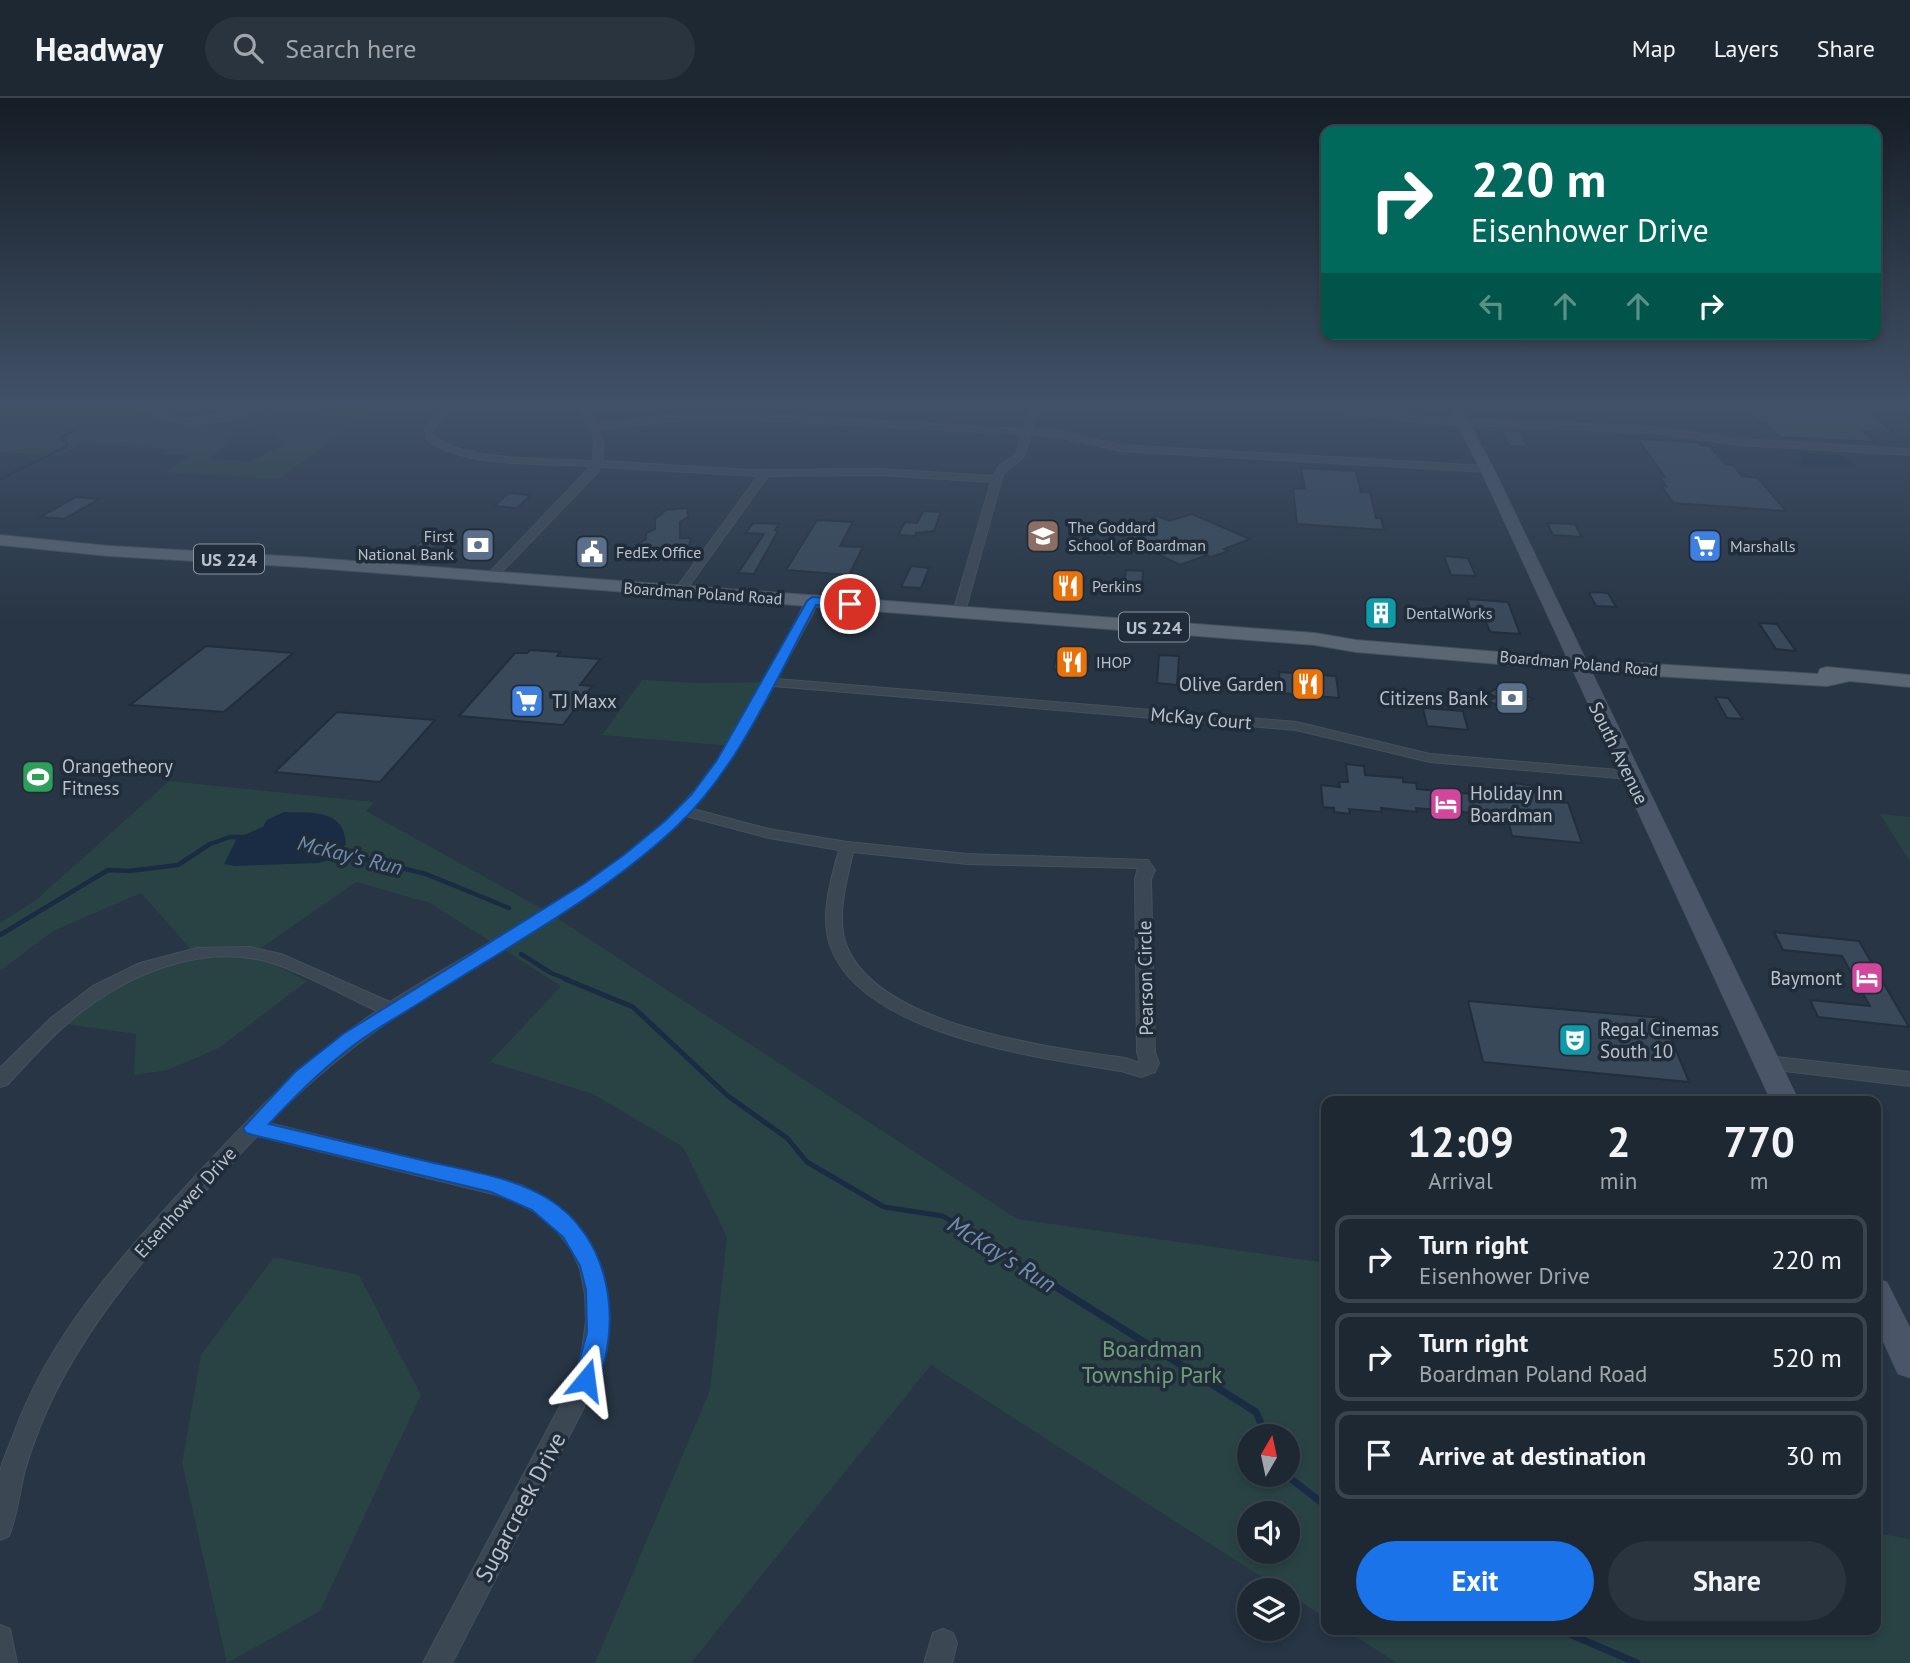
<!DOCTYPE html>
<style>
:root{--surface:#1d2833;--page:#2a343f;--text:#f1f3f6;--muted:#a0a6ac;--line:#3b444e;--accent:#1a73e8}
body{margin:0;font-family:"PT Sans",sans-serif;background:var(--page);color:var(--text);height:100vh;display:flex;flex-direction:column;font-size:26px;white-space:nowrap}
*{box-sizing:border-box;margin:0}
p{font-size:23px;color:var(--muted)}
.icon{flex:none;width:38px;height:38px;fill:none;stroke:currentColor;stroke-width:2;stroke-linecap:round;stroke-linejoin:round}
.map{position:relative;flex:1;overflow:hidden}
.drawer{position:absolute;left:1321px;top:998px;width:560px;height:539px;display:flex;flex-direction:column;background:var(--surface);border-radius:14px;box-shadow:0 4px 10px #0003,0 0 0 2px var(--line)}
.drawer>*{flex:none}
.banner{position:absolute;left:1321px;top:28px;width:560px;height:214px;border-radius:14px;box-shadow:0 4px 10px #0003,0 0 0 2px var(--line);background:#00695c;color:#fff;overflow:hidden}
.needle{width:46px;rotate:9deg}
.buttons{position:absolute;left:1237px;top:1326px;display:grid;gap:14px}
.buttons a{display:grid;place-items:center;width:63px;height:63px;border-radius:50%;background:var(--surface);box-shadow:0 4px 10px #0003,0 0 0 2px var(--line);font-size:35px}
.pin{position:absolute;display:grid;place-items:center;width:60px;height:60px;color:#fff;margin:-30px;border:4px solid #fff;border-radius:50%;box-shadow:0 2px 7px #0007}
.me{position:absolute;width:77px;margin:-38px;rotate:16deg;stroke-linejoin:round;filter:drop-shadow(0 0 5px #0008)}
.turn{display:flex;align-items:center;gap:24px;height:147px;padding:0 35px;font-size:32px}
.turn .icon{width:91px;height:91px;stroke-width:2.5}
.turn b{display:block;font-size:49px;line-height:60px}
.lanes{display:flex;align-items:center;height:66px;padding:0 35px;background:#0003;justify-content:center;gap:35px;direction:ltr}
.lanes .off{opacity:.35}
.eta{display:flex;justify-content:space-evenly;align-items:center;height:119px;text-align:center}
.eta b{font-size:42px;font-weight:700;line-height:49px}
.action{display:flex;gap:14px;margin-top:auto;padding:14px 35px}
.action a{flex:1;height:80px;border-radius:42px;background:var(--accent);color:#fff;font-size:28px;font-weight:700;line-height:80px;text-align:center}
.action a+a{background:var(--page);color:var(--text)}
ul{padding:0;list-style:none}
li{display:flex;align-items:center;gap:21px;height:88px;margin:0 14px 10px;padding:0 21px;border:4px solid var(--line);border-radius:14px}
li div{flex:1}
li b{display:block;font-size:26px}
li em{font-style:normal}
header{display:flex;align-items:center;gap:42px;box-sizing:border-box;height:98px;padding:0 35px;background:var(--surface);border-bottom:2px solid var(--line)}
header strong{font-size:33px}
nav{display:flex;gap:38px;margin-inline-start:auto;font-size:24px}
.search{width:490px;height:63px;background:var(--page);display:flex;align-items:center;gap:18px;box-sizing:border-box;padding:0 24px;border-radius:38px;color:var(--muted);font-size:26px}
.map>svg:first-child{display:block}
.green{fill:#294345;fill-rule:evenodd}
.water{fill:#192c43}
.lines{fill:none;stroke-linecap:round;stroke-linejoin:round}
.stream-far3{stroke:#192c43;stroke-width:2.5}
.stream-far2{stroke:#192c43;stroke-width:4.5}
.stream-far1{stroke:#192c43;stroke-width:5}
.stream{stroke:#192c43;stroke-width:7}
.building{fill:#39495a;stroke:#222e3b;stroke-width:2}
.street-casing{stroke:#45505d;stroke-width:2}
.secondary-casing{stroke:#45505d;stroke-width:1}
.primary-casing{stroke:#45505d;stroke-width:2}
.street{fill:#3c4754;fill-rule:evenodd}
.secondary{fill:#4a5667;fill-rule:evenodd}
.primary{fill:#5a6674;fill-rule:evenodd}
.route{fill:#1a73e8;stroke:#114b97;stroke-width:2}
.labels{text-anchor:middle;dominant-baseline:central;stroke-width:7;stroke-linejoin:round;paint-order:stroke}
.far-poi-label{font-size:16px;fill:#b9c2cd;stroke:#202c39;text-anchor:start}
.far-street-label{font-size:16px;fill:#b9c2cd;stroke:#202c39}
.shield{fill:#202c39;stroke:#8b95a1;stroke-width:2}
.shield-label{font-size:18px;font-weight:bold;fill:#b9c2cd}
.poi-label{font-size:19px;fill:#b9c2cd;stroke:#202c39;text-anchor:start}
.street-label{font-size:19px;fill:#b9c2cd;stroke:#202c39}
.water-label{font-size:21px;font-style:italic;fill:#728eac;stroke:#202c39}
.near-park-label{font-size:23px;fill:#709e78;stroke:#202c39}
.near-street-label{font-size:23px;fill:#b9c2cd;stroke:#202c39}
.near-water-label{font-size:24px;font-style:italic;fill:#728eac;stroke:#202c39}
</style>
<header>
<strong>Headway</strong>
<div class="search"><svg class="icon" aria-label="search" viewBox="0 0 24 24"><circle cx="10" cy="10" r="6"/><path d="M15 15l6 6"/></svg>Search here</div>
<nav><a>Map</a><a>Layers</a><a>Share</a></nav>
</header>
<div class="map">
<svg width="1910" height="1565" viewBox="0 0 1910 1565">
<rect width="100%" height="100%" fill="#273544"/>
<g class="green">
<path d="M0 308H144L156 318 176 322 238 316 315 320 344 308H382L278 381 165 374 190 358 164 356 170 351 82 346 60 357 0 354ZM237 330 272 336 286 346 251 363 209 361 226 347Z"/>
<polygon points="642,582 700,585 769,584 732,648 602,637"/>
<path d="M169 683 374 704 366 713 548 814 1017 1121 1326 1165V1520L931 1267 691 1565H595L710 1292 727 1139 683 1049 593 996 490 964 561 888 430 805 356 784 254 855 195 856 141 795 53 833 0 873V825L36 802ZM1250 1339H1288V1377H1250ZM1250 1416H1288V1454H1250Z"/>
<polygon points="1880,716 1910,719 1910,763 1909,762"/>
<path d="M236 858 267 863 307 883 219 950 168 972 134 977 136 936 66 926C120 878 164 861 236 858Z"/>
<polygon points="274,1159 359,1177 421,1297 320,1513 227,1565 182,1365 201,1257"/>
<polygon points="1876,1435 1910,1441 1910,1565 1397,1565 1344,1531 1876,1531"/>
</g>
<g class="water">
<polygon points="1800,354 1841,357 1857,367 1797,368 1801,363"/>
<path d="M284 714C310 715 344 710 346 746L335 760 319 765 235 768 224 766 237 740 263 729 267 722Z"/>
</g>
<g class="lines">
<polyline class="stream-far3" points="0,381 68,348 62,339 73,333"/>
<g class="stream-far2">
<polyline points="335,754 426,776 509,810"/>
<polyline points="0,837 108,772 129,773 178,767 210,746 230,739 245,739"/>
<polyline points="521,856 551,875 569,882"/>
</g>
<polyline class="stream-far1" points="565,881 633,909 728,998 787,1040 807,1064 884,1109 943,1118 1048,1184"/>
<g class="stream">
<polyline points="1045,1182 1256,1314 1267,1339"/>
<polyline points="1286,1377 1326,1408"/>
<polyline points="1558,1531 1637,1565"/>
</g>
</g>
<g class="building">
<polygon points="1742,308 1864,308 1894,335 1864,333 1875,344 1779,339 1765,324 1756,323"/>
<polygon points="1501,332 1520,333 1529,349 1509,348"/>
<polygon points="1638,341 1697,344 1700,347 1710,348 1726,367 1733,367 1742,378 1758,380 1786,413 1673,405 1661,387 1666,388 1660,379 1665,379"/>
<polygon points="1301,370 1356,373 1361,394 1370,394 1376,420 1381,420 1384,432 1297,426 1293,390 1305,391"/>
<polygon points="509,395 531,397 517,410 494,408"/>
<polygon points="76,399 99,401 64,421 40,419"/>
<polygon points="687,410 688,419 680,424 680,440 691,440 689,448 682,452 681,459 673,462 638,462 638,446 646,441 646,435 655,431 655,421 666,412"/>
<polygon points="923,413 941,414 934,433 916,435 915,438 898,437 905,424 917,425"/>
<polygon points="1192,416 1250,441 1224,451 1229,453 1211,459 1207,457 1180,467 1122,439 1134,435 1123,430 1158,418 1169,423"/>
<polygon points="817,422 853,424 840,448 863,449 849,477 786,472"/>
<polygon points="753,425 779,426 775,432 778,433 754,476 738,475 764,436 746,435"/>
<polygon points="1547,425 1575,426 1582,439 1553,437"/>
<polygon points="433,434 452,435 435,450 415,448"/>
<polygon points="1444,458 1468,460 1476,478 1451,477"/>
<polygon points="911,468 929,470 921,490 901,489"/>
<polygon points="1126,472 1143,473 1142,491 1123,490"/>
<polygon points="1058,477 1085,479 1081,501 1054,497"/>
<polygon points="1596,494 1608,495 1616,509 1596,508 1589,495"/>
<polygon points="1467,501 1508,504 1520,536 1490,534 1481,512 1471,512"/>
<polygon points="1372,508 1386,509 1391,528 1376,527"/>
<polygon points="1759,525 1777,526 1796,553 1776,551"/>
<polygon points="206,548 293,555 224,614 130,607"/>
<polygon points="530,552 560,554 557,558 600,561 580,587 592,588 563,627 459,618 515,555 527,555"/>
<polygon points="1057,555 1090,558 1087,574 1053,571"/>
<polygon points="1159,557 1179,558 1177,587 1157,585"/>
<polygon points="1279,574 1336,578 1339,600 1280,595"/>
<polygon points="1501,588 1509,590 1533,601 1517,609 1508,605 1501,609 1488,603 1496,599 1488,595"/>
<polygon points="1715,599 1728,600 1743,621 1727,620"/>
<polygon points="1423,610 1463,613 1468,632 1427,628"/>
<polygon points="337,614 435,622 380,684 275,674"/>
<polygon points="1346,666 1364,668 1365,677 1403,680 1403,684 1416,685 1417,691 1519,700 1514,685 1534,688 1538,702 1568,705 1582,745 1512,738 1509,726 1489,725 1487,716 1416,710 1417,714 1381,710 1382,714 1349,711 1350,716 1334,714 1334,710 1323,709 1321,687 1340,689 1339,684 1348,684"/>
<polygon points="1774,834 1859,843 1909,929 1818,919 1810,902 1870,908 1842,858 1783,852"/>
<polygon points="1468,903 1663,920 1689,984 1483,964"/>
</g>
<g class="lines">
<defs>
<g id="street">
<path d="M140 308C155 308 166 319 182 320 211 322 238 308 266 308 236 327 167 335 140 308Z"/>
<path d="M445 308H454L433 331 434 339C470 364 549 360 593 363L594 339 578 308H586L596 326 682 316H758L1023 331 1030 308H1038L1032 331 1053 332 1121 347 1487 368 1492 371 1487 374 1121 353 1053 338 1031 336 1024 358 1003 376 965 514 959 517 953 514 991 384 880 377 768 378 684 495 680 496 674 493 758 378 600 369 597 375 495 481H487V477L591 368C543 365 465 370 427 342L425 331ZM682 322H758L1022 336 1017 355 1000 367 993 378 880 371 748 372 602 363 604 346 599 331Z"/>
<polygon points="1272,308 1389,313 1425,319 1654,329 1739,341 1910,351 1910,357 1739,347 1654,335 1425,325"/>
<path d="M812 500 818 503 813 515 777 581 1296 624 1430 656 1630 673 1637 677 1630 681 1430 664 1296 632 773 588 731 661 693 711 769 731 847 744 967 756 1148 762 1155 772 1151 781 1155 954 1159 965 1155 974 1141 979 1121 973C1040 960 860 937 830 847 820 817 831 781 839 752L769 740 686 718C634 771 569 810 506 848 417 903 342 949 269 1025L521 1087 550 1102 572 1120 588 1141 602 1171 607 1196 608 1223 605 1252 594 1290 452 1565H423L575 1280 582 1252 586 1223 585 1196 580 1171 572 1153 557 1133 535 1114 509 1100 257 1038C177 1124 86 1215 41 1326 35 1342 28 1359 24 1376 19 1397 17 1418 9 1438L0 1442C0 1420 0 1394 0 1373 3 1361 9 1349 13 1338 48 1239 120 1160 190 1084 248 1021 305 960 377 913 345 898 302 874 269 864 202 845 127 876 75 919 50 939 29 964 7 987L0 989V970L51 920 93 888 140 865 197 850 250 849 281 856 390 904C491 840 624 779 701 685 721 660 735 631 751 604 764 581 778 558 791 535 796 525 802 504 812 500ZM853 754 967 766 1138 770 1135 781 1137 954 1140 965 1125 960C1049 949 881 929 847 849 835 821 847 782 853 754Z"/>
<polygon points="1767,958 1910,974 1910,988 1760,970 1758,965 1760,960"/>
<polygon points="0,1527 10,1531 17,1565 0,1565"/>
<polygon points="943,1531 953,1535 957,1545 952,1565 924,1565 933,1535"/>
</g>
<g id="secondary">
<polygon points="1448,308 1460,308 1494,371 1799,1003 1771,1003 1480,371"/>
<polygon points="1876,1180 1887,1184 1910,1230 1910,1280 1898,1276 1876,1228"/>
</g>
<polygon id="primary" points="0,437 109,448 301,459 1315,535 1356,542 1619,564 1818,576 1820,571 1827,569 1910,577 1910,589 1850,583 1827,588 1619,576 1356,554 1315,547 301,469 109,458 0,447"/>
</defs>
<use href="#street" class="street-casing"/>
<use href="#secondary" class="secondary-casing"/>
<use href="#primary" class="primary-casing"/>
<use href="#street" class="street"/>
<use href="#secondary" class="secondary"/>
<use href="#primary" class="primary"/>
</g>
<linearGradient id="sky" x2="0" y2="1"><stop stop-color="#151d25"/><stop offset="0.58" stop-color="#415167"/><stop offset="1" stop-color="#415167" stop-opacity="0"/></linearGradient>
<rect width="1910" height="527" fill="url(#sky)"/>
<path class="route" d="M812 499 850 502 856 506 850 509 816 507C775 583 739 670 675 730 601 799 507 849 421 904 399 918 375 931 354 947 323 970 296 997 269 1026 322 1038 376 1051 430 1064 469 1073 512 1079 547 1100 611 1138 624 1226 595 1290L586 1293 578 1290 574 1282 587 1235 586 1192 580 1168 563 1139 532 1112 491 1094 253 1037 246 1035 243 1030 295 974 343 936 585 785 625 756 665 723 691 697 717 662 807 503Z"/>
<defs>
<symbol id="school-square" viewBox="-11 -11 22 22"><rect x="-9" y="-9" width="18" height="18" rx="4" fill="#8d6e63" stroke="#202c39"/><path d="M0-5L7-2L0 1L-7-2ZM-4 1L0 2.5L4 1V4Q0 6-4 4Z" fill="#fff"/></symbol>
<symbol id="bank-square" viewBox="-11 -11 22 22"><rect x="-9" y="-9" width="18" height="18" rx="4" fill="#5c6f8a" stroke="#202c39"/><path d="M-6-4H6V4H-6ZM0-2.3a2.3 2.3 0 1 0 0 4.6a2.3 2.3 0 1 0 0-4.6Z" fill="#fff"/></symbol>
<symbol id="supermarket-square" viewBox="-11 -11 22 22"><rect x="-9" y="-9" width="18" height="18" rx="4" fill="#3f7fe0" stroke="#202c39"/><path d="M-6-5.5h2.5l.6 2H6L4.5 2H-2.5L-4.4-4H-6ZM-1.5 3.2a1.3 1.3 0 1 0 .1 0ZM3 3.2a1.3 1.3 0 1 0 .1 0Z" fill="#fff"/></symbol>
<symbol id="civic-square" viewBox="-11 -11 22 22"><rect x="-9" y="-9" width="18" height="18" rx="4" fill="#5c6f8a" stroke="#202c39"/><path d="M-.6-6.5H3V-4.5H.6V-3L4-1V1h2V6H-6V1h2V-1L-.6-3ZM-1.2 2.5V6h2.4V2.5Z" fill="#fff"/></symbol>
<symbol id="restaurant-square" viewBox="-11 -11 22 22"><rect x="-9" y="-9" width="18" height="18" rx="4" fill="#e8710a" stroke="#202c39"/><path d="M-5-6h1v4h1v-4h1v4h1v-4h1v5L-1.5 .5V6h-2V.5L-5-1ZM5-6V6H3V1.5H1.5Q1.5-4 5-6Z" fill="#fff"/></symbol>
<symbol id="building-square" viewBox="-11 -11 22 22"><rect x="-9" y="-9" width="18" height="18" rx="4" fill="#0f9aa8" stroke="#202c39"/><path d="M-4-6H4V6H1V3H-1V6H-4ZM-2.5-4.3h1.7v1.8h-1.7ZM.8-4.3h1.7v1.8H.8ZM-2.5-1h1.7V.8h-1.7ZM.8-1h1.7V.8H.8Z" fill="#fff"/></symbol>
<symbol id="stadium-square" viewBox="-11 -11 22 22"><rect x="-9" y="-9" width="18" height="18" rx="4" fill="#2e9e5b" stroke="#202c39"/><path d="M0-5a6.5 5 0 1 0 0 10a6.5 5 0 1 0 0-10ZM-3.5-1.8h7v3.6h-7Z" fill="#fff"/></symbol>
<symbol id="hotel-square" viewBox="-11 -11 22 22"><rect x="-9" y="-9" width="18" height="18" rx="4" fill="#d1479c" stroke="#202c39"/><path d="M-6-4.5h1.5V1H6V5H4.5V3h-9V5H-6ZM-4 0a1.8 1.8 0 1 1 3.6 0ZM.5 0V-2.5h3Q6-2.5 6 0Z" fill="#fff"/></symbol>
<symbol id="theatre-square" viewBox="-11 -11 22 22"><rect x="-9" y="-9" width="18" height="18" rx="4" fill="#0f9aa8" stroke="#202c39"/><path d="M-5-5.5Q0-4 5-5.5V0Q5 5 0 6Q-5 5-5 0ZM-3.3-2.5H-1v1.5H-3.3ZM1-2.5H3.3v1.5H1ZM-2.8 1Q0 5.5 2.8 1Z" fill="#fff"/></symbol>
</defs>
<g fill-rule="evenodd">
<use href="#school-square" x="1024" y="419" width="38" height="38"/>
<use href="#bank-square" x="459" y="428" width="38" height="38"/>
<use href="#supermarket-square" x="1686" y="429" width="38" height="38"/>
<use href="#civic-square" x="573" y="435" width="38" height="38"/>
<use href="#restaurant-square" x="1049" y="469" width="38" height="38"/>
<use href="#building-square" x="1362" y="496" width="38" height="38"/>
<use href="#restaurant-square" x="1053" y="545" width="38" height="38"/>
<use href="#restaurant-square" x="1289" y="567" width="38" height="38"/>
<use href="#bank-square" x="1493" y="581" width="38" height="38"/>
<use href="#supermarket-square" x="508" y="584" width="38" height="38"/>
<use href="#stadium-square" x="19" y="660" width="38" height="38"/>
<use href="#hotel-square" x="1427" y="687" width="38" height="38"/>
<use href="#hotel-square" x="1848" y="861" width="38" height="38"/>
<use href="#theatre-square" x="1556" y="923" width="38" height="38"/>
</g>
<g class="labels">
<g class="far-poi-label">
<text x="1068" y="429">The Goddard<tspan x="1068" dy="18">School of Boardman</tspan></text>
<text x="454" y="438" text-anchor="end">First<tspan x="454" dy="18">National Bank</tspan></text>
<text x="1730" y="448">Marshalls</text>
<text x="616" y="454">FedEx Office</text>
<text x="1092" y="488">Perkins</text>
<text x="1406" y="515">DentalWorks</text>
<text x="1096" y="564">IHOP</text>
</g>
<g class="far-street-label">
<text transform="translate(703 495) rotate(4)">Boardman Poland Road</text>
<text transform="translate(1579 565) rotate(5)">Boardman Poland Road</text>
</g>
<g class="shield">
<rect x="194" y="446.5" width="70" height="29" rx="5"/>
<rect x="1119" y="514.5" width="70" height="29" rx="5"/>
</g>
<g class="shield-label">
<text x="229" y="461">US 224</text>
<text x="1154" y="529">US 224</text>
</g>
<g class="poi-label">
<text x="1284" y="586" text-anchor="end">Olive Garden</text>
<text x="1488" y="600" text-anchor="end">Citizens Bank</text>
<text x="552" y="603">TJ Maxx</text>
<text x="62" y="668">Orangetheory<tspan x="62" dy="22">Fitness</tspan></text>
<text x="1470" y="695">Holiday Inn<tspan x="1470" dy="22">Boardman</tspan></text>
<text x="1842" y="880" text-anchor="end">Baymont</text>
<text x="1600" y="931">Regal Cinemas<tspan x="1600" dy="22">South 10</tspan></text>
</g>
<g class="street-label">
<text transform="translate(1201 620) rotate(5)">McKay Court</text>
<text transform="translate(1619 655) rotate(64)">South Avenue</text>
<text transform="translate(1145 880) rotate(-91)">Pearson Circle</text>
<text transform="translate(185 1104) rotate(-48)">Eisenhower Drive</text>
</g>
<g class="water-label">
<text transform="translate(350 757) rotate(14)">McKay's Run</text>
</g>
<g class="near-park-label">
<text x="1152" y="1250">Boardman<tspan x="1152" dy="26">Township Park</tspan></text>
</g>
<g class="near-street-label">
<text transform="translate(520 1409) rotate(-62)">Sugarcreek Drive</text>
</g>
<g class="near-water-label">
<text transform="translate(1002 1156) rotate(32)">McKay's Run</text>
</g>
</g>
</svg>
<div class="buttons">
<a><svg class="needle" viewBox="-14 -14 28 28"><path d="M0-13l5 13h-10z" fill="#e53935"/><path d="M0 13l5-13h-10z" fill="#a0a6ac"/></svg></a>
<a><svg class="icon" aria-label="sound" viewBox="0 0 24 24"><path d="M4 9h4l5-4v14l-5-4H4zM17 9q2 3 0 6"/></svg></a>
<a><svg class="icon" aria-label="layers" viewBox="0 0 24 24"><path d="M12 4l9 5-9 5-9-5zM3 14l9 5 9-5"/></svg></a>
</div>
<div class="pin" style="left:850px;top:506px;background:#d93025"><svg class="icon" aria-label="arrive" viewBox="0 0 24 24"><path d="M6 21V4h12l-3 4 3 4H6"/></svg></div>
<svg class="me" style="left:586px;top:1282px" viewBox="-20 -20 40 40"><path d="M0-17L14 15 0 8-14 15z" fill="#1a73e8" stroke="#fff" stroke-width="4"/></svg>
<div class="banner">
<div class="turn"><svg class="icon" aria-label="right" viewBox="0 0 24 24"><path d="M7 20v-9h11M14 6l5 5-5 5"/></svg><div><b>220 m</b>Eisenhower Drive</div></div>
<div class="lanes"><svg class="icon off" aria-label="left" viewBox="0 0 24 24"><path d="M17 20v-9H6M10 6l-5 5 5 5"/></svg><svg class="icon off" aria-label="ahead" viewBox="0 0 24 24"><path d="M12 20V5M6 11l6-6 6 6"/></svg><svg class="icon off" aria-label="ahead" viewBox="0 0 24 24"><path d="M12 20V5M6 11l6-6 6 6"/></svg><svg class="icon" aria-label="right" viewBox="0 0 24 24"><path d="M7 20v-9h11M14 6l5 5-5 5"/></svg></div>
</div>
<section class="drawer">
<div class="eta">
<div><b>12:09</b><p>Arrival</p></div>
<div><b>2</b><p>min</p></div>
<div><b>770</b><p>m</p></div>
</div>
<ul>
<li><svg class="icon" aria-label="right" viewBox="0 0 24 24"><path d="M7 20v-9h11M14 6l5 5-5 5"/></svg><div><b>Turn right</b><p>Eisenhower Drive</p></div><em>220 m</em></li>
<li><svg class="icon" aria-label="right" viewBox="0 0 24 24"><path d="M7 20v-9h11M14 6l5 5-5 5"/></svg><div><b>Turn right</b><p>Boardman Poland Road</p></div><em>520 m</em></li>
<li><svg class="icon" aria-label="arrive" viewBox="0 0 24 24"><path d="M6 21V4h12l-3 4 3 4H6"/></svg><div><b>Arrive at destination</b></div><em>30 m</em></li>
</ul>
<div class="action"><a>Exit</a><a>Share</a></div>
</section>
</div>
